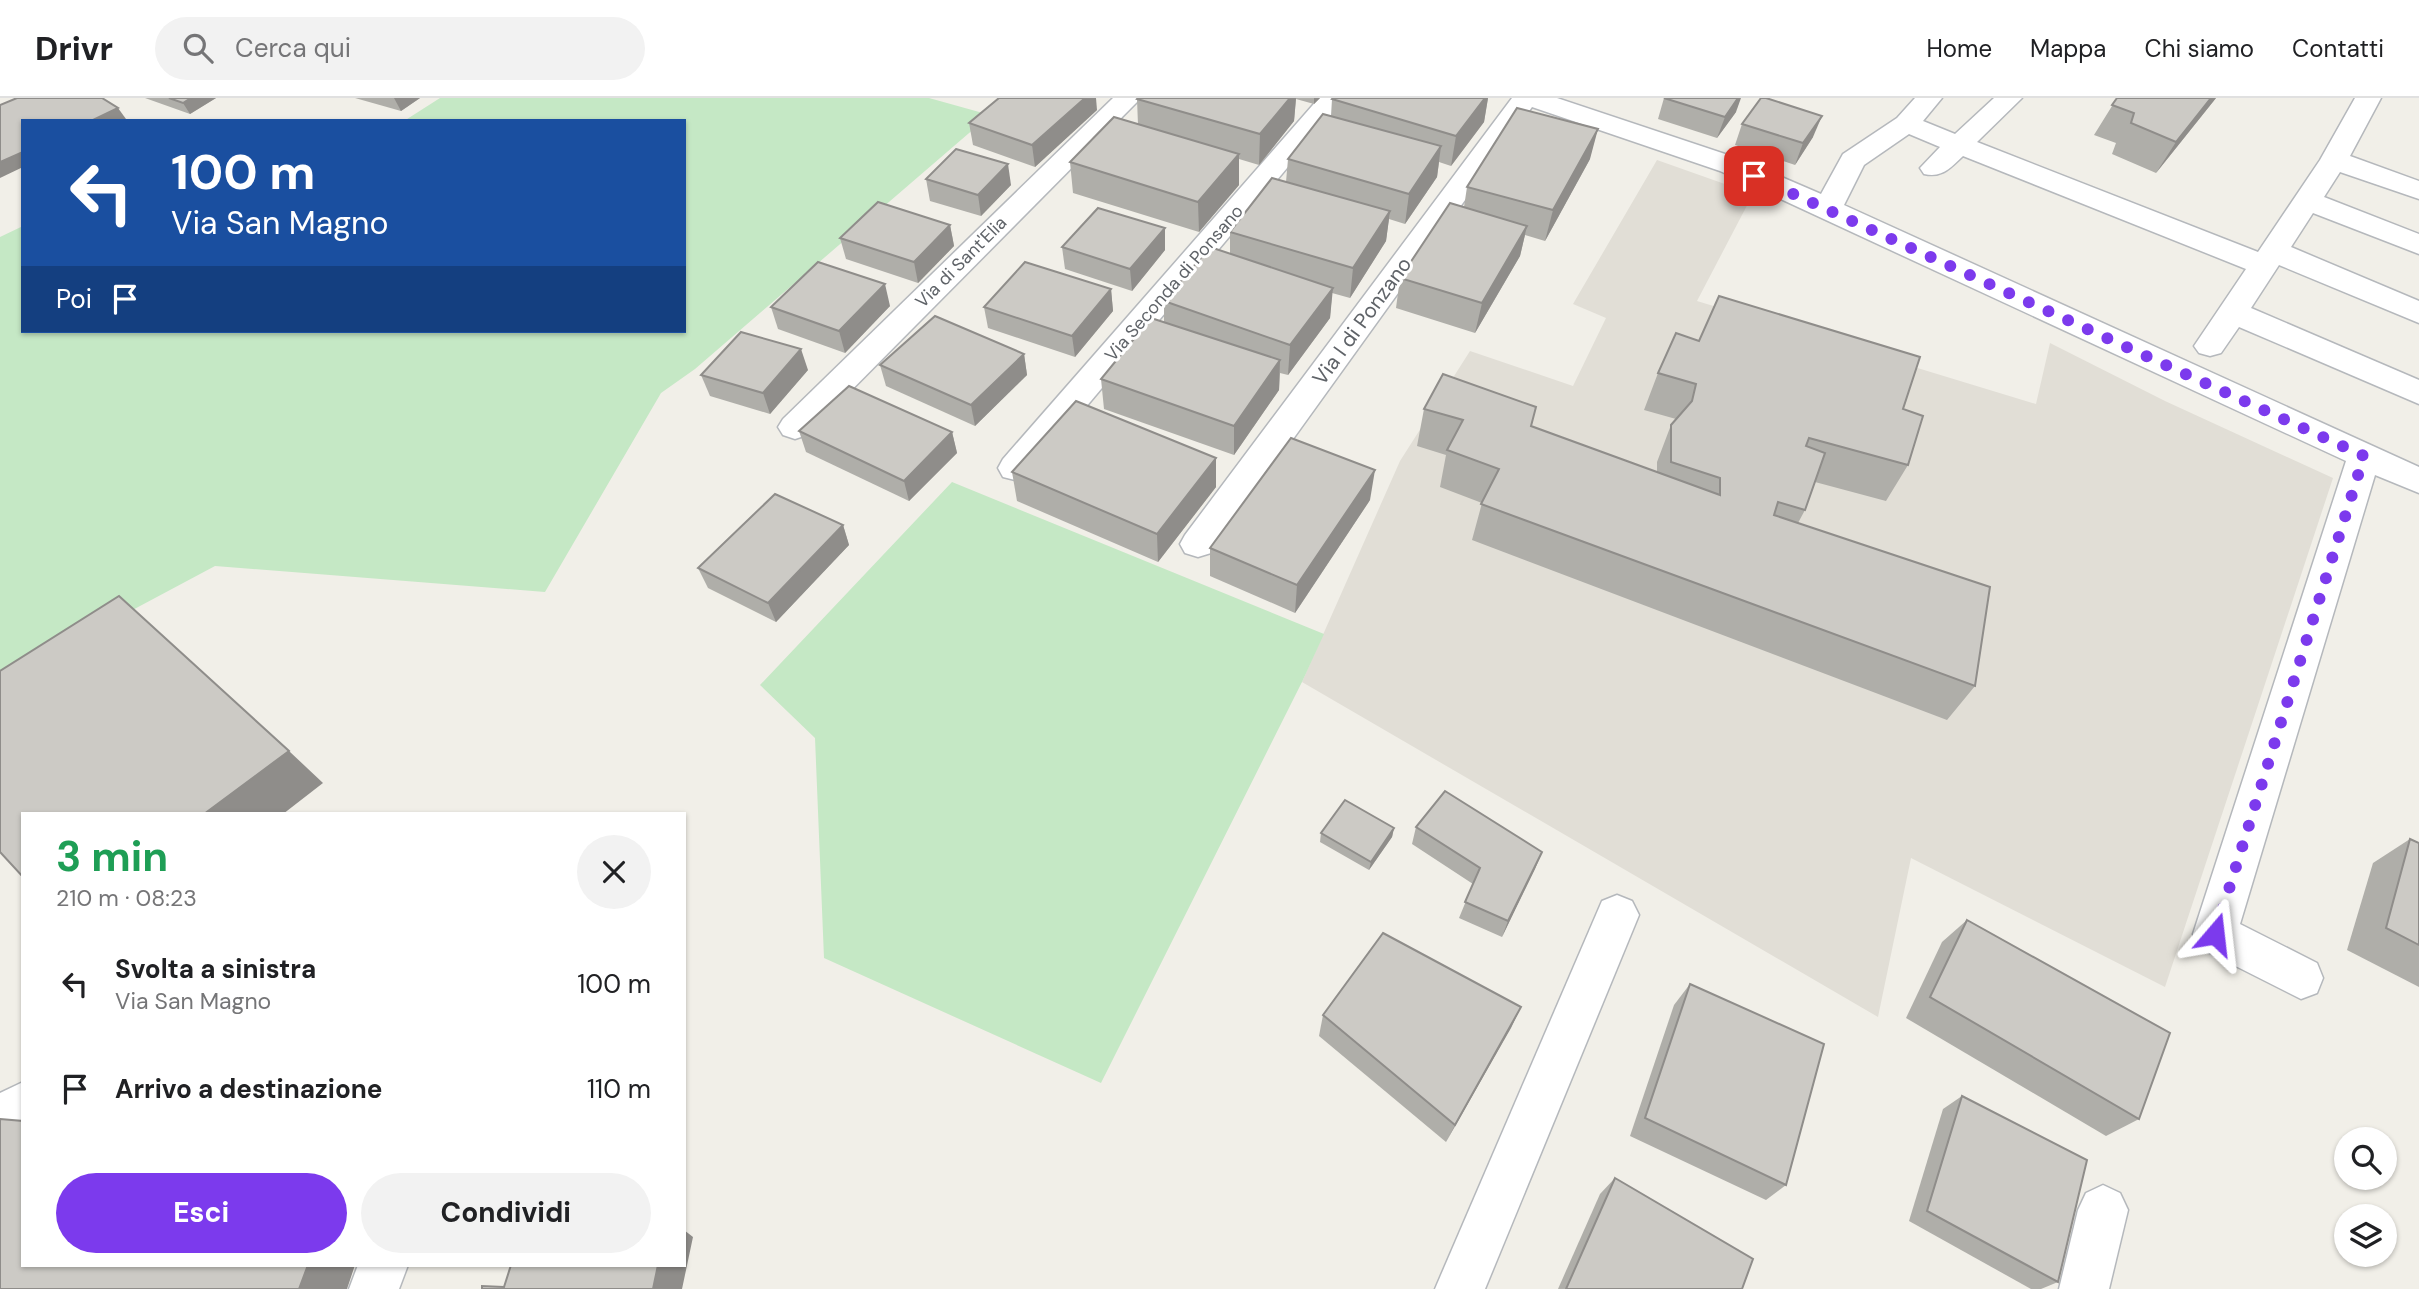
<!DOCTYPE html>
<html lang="it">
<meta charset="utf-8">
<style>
:root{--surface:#fff;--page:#f2f2f2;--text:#202124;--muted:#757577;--line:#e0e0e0;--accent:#7c3aed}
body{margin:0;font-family:"DM Sans",sans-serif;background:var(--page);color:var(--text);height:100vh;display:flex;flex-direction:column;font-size:26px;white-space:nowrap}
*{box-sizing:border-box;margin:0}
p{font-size:23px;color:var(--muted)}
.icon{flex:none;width:38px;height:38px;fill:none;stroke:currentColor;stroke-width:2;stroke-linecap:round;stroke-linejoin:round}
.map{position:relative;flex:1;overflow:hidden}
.details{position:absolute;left:21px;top:714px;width:665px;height:455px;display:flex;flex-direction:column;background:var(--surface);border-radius:0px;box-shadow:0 2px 5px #0004}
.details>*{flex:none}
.guide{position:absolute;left:21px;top:21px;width:665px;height:214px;border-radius:0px;box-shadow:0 2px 5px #0004;background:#1a4fa0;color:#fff;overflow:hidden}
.buttons{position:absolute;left:2334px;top:1029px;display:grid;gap:14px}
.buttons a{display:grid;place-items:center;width:63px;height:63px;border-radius:50%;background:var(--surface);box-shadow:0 2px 5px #0004;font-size:35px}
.pin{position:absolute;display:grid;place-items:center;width:60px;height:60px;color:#fff;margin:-30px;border-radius:14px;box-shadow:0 4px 10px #0006}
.me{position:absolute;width:77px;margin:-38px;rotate:17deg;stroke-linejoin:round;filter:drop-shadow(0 0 5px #0008)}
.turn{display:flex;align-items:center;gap:24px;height:147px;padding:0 35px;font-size:32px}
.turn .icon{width:91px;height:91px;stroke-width:2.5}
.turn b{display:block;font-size:49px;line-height:60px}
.then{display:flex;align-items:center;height:66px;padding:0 35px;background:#0003;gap:14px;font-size:26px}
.round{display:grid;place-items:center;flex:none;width:74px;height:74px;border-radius:37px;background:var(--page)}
.head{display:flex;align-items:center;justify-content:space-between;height:119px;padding:0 35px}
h1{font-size:42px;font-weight:700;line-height:52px;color:#1e9e55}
.primary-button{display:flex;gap:14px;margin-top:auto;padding:14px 35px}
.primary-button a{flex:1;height:80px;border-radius:42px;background:var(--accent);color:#fff;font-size:28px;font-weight:700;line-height:80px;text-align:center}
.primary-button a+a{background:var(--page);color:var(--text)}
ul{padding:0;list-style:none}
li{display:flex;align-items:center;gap:21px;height:105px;padding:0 35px}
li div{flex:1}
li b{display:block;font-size:26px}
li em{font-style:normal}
header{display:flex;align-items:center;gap:42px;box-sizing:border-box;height:98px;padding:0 35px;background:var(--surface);border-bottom:2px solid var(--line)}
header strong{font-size:33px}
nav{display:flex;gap:38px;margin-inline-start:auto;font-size:24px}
.search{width:490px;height:63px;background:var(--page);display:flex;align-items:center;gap:18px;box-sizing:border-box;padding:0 24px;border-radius:38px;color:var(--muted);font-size:26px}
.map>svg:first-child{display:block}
.education{fill:#e1ded6}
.green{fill:#c5e8c5}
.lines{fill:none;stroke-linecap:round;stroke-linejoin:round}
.minor-casing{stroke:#b5b8bc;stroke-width:3}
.minor{fill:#fff;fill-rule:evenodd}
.wall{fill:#afaea9}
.shaded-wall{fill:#8f8d8a}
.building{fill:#cccac5;stroke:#8f8d8a;stroke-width:2}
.route{stroke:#7c3aed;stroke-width:12;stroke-dasharray:0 21.6}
.labels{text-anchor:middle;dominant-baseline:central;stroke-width:6;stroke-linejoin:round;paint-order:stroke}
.far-street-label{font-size:18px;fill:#5f6368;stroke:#fff}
.street-label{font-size:21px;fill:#5f6368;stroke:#fff}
</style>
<header>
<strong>Drivr</strong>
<div class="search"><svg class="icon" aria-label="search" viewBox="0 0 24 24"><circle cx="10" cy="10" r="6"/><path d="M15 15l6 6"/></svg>Cerca qui</div>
<nav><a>Home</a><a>Mappa</a><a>Chi siamo</a><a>Contatti</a></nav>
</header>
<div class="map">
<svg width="2419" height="1191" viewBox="0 0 2419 1191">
<rect width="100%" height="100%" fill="#f1efe8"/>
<polygon class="education" points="1657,62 1753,96 1697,203 2036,306 2050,245 2165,303 2333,380 2165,889 1911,760 1878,919 1302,584 1400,363 1470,253 1573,288 1606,220 1573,206"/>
<g class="green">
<polygon points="440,0 929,0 990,17 695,271 661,295 545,494 215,468 35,564 0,573 0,139 23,128 23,233 684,233 684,23 404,23"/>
<polygon points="952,384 1324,536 1302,584 1101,985 824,860 815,640 760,587"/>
</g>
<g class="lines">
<defs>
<g id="minor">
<polygon points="1113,0 1141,0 807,337 795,341 783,337 778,329 783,321"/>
<polygon points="1319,0 1346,0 1027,379 1015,382 1003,379 998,370 1003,361"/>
<path d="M1512 0H1557L1740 61 1821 96 1843 56 1897 20 1915 0H1942L1923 23 1955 36 1994 0H2022L1977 44 2258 154 2320 62 2355 0H2381L2350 58 2419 83V101L2340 74 2324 99 2419 136V156L2313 115 2291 149 2419 203V225L2279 167 2251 210 2419 282V306L2239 229 2221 255 2210 258 2199 255 2194 248 2246 171 1963 58C1950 70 1943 80 1924 76L1920 70 1940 49 1909 36 1864 67 1844 107 2419 369V395L2375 377 2240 826 2317 865 2323 880 2317 895 2301 901 2200 850 2193 836 2346 363 1720 73 1532 9 1211 455 1198 459 1185 455 1180 446 1185 437Z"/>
<polygon points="1617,797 1632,803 1639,817 1485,1191 1435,1191 1602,803"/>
<polygon points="23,984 23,1036 0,1048 0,995"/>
<polygon points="2103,1087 2120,1095 2128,1112 2109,1191 2059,1191 2078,1112 2086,1095"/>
<polygon points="358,1167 408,1167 399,1191 349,1191"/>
</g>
</defs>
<use href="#minor" class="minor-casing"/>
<use href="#minor" class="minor"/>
</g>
<g class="wall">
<polygon points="145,0 216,0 190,16"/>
<polygon points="355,0 420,0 401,13"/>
<polygon points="1138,0 1320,0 1314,6 1296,1 1294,23 1259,67 1239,61 1239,87 1199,134 1073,95 1070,64 1138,27 1137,1"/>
<polygon points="1333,0 1488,0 1484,24 1451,68 1439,64 1437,79 1405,126 1389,121 1386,143 1350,200 1332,195 1330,220 1288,277 1280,275 1279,292 1234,357 1104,311 1101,281 1164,224 1164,203 1230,156 1230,134 1286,84 1288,61 1331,18 1332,1"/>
<polygon points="1664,0 1736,14 1717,40 1658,21"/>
<polygon points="2117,0 2216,0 2156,75 2112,56 2116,45 2094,37"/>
<polygon points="1097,12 1035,69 973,47 969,25"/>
<polygon points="1742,26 1813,39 1795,67 1735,47"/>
<polygon points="1590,61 1545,143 1525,137 1520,158 1475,235 1396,210 1400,180 1464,109 1467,89"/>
<polygon points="926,81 1011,87 981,118 930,103"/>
<polygon points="950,127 954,148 918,185 846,161 840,140"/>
<polygon points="1062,149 1165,152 1132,193 1065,171"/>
<polygon points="1111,191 1113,213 1075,259 988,230 984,209"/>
<polygon points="890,208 845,255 778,231 771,209"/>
<polygon points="1024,256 1027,277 975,328 886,288 880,267"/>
<polygon points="808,272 770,316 710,298 701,277"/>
<polygon points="1658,275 1903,311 1908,367 1886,403 1815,384 1805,412 1798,425 1975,588 1947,622 1472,442 1482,405 1440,389 1446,357 1417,348 1424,311 1531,328 1657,374 1657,364 1671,327 1676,321 1644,312"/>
<polygon points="799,333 952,334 957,355 909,403 806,354"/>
<polygon points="1216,360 1216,389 1158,464 1017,403 1012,374"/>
<polygon points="1370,402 1295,515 1210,478 1210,450"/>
<polygon points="843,427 849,447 776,524 708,490 698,470"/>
<polygon points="1416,729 1542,754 1502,839 1459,820 1473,786 1412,746"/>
<polygon points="1394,730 1392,739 1369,772 1320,744 1321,735"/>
<polygon points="2410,741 2419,745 2419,889 2347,852 2373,765"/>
<polygon points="1967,822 2139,1021 2106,1038 1906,920 1942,844"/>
<polygon points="1690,886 1786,1087 1766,1102 1630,1038 1674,907"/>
<polygon points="1521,909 1446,1044 1319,938 1323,917"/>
<polygon points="1962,998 2058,1184 2041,1191 2031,1191 1909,1123 1943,1011"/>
<polygon points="1615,1080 1742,1191 1558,1191 1600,1096"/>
</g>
<g class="shaded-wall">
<polygon points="191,0 216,0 190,16 183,5"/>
<polygon points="394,0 420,0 401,13"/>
<polygon points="1085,0 1096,0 1097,12 1035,69 1032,47"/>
<polygon points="1290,0 1296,0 1294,23 1259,67 1260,36"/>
<polygon points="1314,0 1320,0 1314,6"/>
<polygon points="1485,0 1488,0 1484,24 1451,68 1456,38"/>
<polygon points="1738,0 1741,0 1736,14 1717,40 1725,19"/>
<polygon points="2211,0 2216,0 2156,75 2176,44"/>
<polygon points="118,10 126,21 123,23 91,23"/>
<polygon points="1822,18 1813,39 1795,67 1803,45"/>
<polygon points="1598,31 1590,61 1545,143 1553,112"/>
<polygon points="1441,48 1437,79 1405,126 1409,96"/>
<polygon points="23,54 23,69 0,80 0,64"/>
<polygon points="1239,56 1239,87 1199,134 1198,104"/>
<polygon points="1008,66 1011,87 981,118 978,97"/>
<polygon points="1390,113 1386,143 1350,200 1353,170"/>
<polygon points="950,127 954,148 918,185 914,164"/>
<polygon points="1527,128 1520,158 1475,235 1482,205"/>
<polygon points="1165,130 1165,152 1132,193 1130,171"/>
<polygon points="885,186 890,208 845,255 839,233"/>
<polygon points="1333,190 1330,220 1288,277 1290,247"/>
<polygon points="1111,191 1113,213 1075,259 1072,238"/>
<polygon points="801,251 808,272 770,316 763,295"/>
<polygon points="1024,256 1027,277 975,328 971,307"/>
<polygon points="1280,262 1279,292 1234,357 1234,328"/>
<polygon points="952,334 957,355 909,403 904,383"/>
<polygon points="1216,360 1216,389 1158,464 1157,436"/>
<polygon points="1375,372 1370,402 1295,515 1297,487"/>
<polygon points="843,427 849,447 776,524 768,505"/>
<polygon points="289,653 323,685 283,716 204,716"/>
<polygon points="1394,730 1392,739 1369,772 1371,764"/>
<polygon points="1542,754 1535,771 1502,839 1508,823"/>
<polygon points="1521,909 1511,930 1446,1044 1455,1027"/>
<polygon points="684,1132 693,1139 682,1191 653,1191 658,1167 684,1167"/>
<polygon points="308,1167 355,1167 347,1191 299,1191"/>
</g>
<g class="building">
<polygon points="17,0 102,0 118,10 91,23 23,23 23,54 0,64 0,7"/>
<polygon points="169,0 191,0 183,5"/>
<polygon points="999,0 1085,0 1032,47 969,25"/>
<polygon points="1138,0 1290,0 1260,36 1137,1"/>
<polygon points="1333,0 1485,0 1456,38 1332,1"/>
<polygon points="1664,0 1738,0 1725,19"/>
<polygon points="1761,0 1766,0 1822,18 1803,45 1742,26"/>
<polygon points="2117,0 2211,0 2176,44 2131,25 2134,15 2112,7"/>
<polygon points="1517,10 1598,31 1553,112 1467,89"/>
<polygon points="1323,16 1441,48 1409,96 1288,61"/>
<polygon points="1114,19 1239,56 1198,104 1070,64"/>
<polygon points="956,51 1008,66 978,97 926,81"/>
<polygon points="1272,80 1390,113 1353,170 1230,134"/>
<polygon points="878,104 950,127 914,164 840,140"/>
<polygon points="1450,105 1527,128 1482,205 1400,180"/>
<polygon points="1098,110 1165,130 1130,171 1062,149"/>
<polygon points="1210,149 1333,190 1290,247 1164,203"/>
<polygon points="818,164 885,186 839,233 771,209"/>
<polygon points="1025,164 1111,191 1072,238 984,209"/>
<polygon points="1719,198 1920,259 1903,311 1923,318 1908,367 1809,340 1806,348 1825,355 1805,412 1778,404 1774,417 1990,489 1975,588 1481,406 1499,371 1447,352 1463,322 1424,311 1443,276 1536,309 1531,328 1720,397 1720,380 1671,364 1671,327 1692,303 1696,286 1658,275 1676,235 1699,243"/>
<polygon points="935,218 1024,256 971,307 880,267"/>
<polygon points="1151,220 1280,262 1234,328 1101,281"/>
<polygon points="741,234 801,251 763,295 701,277"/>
<polygon points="849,288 952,334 904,383 799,333"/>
<polygon points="1076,303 1216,360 1157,436 1012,374"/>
<polygon points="1291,340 1375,372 1297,487 1210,450"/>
<polygon points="775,396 843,427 768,505 698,470"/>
<polygon points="119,498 289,653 204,716 23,716 23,779 0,754 0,573"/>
<polygon points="1445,693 1542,754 1508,823 1465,804 1480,770 1416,729"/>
<polygon points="1345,702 1394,730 1371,764 1321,735"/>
<polygon points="2410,741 2419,745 2419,847 2386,830"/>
<polygon points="1967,822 2170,935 2139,1021 1930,899"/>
<polygon points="1383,835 1521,909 1455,1027 1323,917"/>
<polygon points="1690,886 1824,946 1786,1087 1645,1020"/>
<polygon points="1962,998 2087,1062 2058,1184 1927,1113"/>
<polygon points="0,1021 23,1023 23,1167 308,1167 299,1191 0,1191"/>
<polygon points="1615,1080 1753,1161 1742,1191 1566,1191"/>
<polygon points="511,1167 658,1167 653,1191 482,1191 482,1188 504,1189"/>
</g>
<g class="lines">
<polyline class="route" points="1754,78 2364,358 2215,836"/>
</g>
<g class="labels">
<g class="far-street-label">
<text transform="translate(961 164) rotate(-45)">Via di Sant'Elia</text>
<text transform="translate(1174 185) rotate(-49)">Via Seconda di Ponsano</text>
</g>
<g class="street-label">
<text transform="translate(1362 223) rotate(-54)">Via I di Ponzano</text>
</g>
</g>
</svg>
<div class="buttons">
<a><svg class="icon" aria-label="search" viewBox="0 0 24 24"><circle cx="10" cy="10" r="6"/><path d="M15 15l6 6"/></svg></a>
<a><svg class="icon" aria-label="layers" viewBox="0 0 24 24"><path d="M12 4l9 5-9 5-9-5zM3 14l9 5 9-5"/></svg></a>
</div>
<div class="pin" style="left:1754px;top:78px;background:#d93025"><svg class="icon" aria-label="arrive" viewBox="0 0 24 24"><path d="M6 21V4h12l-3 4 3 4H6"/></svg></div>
<svg class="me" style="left:2215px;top:836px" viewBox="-20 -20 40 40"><path d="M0-17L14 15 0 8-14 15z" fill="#7c3aed" stroke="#fff" stroke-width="4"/></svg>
<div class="guide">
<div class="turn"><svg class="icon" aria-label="left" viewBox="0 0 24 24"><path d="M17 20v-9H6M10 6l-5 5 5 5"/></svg><div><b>100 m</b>Via San Magno</div></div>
<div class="then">Poi<svg class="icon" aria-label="arrive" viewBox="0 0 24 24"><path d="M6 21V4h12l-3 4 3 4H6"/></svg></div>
</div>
<section class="details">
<div class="head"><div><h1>3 min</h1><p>210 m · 08:23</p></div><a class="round"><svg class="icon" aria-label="close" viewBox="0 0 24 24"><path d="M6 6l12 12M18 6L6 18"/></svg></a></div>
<ul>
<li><svg class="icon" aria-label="left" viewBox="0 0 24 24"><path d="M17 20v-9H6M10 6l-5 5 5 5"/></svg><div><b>Svolta a sinistra</b><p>Via San Magno</p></div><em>100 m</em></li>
<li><svg class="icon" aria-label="arrive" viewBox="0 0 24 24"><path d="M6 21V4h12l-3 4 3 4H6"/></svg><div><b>Arrivo a destinazione</b></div><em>110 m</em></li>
</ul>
<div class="primary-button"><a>Esci</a><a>Condividi</a></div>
</section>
</div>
